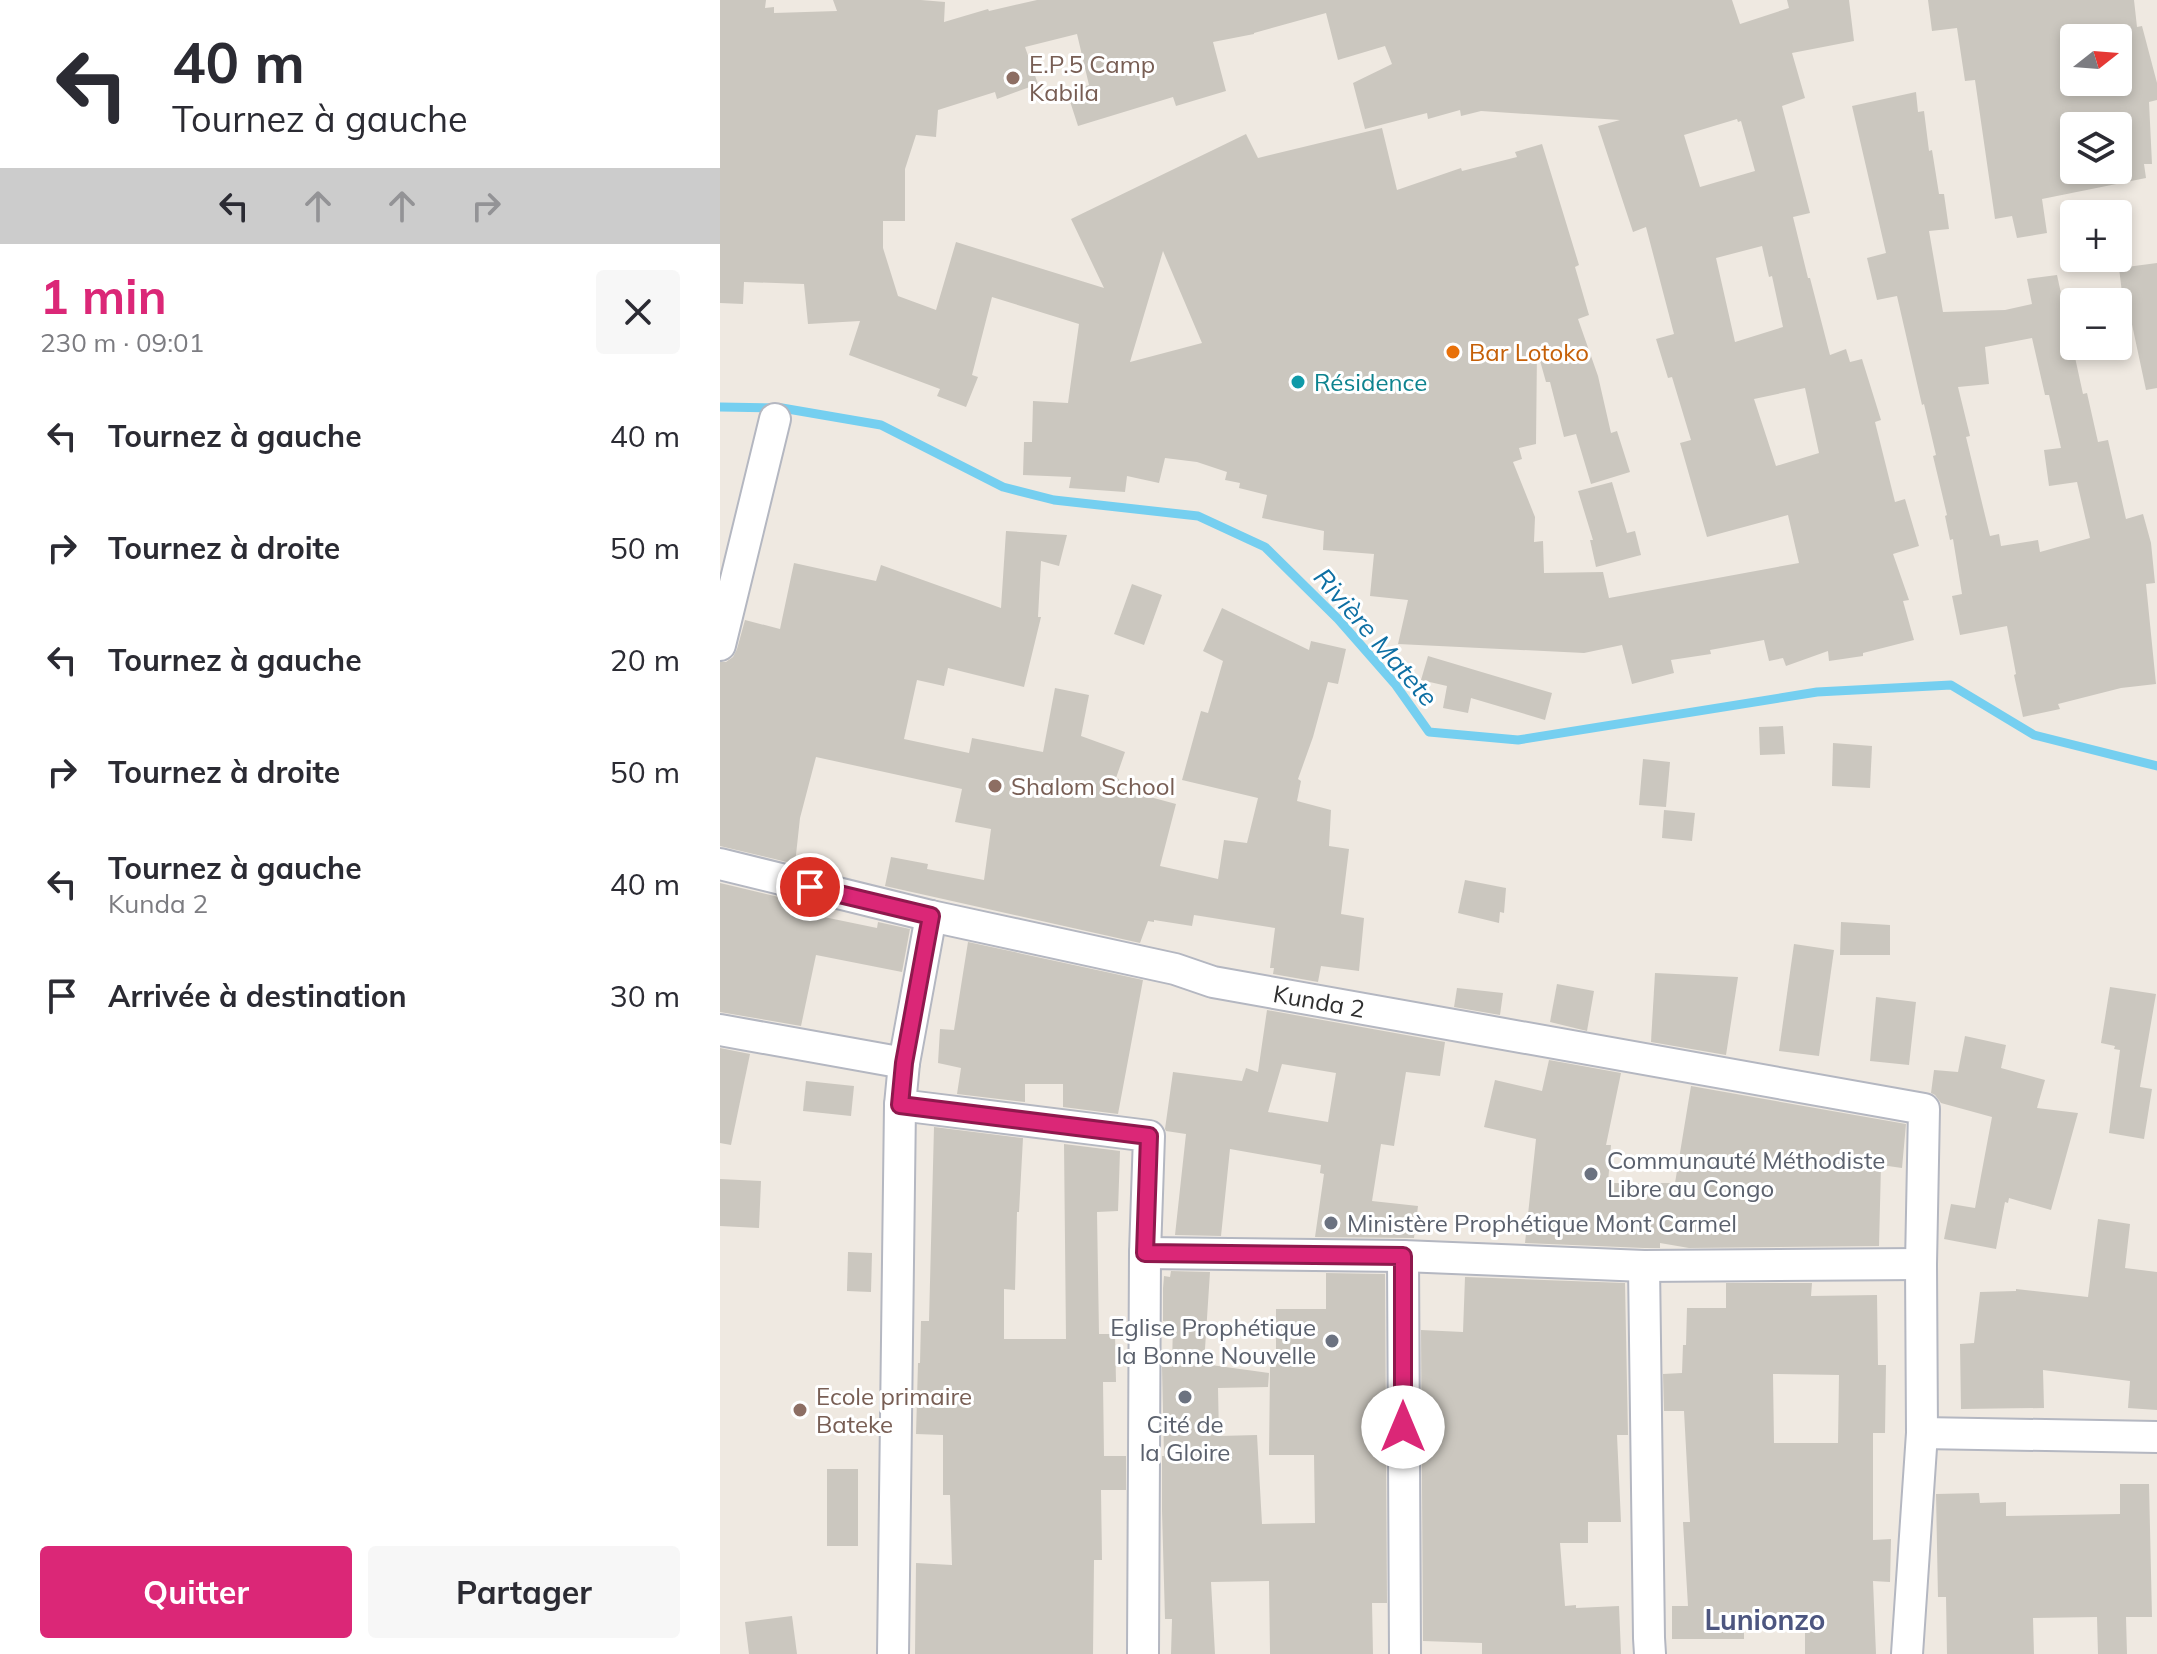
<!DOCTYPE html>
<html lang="fr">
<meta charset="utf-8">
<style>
:root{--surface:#fff;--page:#f7f7f7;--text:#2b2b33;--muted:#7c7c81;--accent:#db2777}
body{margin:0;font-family:Mulish,sans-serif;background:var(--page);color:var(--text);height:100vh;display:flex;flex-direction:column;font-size:30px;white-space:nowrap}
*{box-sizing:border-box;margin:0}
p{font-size:26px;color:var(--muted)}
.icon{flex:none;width:44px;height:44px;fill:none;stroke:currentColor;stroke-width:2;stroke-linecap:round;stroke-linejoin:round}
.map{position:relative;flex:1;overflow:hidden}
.side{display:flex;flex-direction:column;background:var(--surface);width:720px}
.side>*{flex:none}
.guide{background:#fff;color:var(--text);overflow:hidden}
.needle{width:52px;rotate:73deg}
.controls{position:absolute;left:1340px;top:24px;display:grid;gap:16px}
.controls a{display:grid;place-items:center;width:72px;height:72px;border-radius:8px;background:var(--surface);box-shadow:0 4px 12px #0003;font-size:40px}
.pin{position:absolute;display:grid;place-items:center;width:68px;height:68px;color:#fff;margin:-34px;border:4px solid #fff;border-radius:50%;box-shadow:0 2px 8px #0007}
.me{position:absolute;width:88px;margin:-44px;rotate:0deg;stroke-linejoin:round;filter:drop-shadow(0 0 6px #0008)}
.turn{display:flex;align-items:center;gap:28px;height:168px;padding:0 40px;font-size:36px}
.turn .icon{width:104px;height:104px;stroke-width:2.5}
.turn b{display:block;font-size:56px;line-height:68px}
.lanes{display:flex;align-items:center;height:76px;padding:0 40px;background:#0003;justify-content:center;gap:40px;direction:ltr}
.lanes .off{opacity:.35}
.round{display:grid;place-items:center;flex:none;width:84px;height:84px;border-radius:8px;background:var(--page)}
.head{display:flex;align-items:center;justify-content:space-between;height:136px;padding:0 40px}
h1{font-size:48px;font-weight:700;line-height:60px;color:var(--accent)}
.primary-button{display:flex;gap:16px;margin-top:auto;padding:16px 40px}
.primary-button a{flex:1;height:92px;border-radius:8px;background:var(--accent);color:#fff;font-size:32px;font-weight:700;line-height:92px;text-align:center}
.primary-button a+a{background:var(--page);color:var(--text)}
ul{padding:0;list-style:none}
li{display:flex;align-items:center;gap:24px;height:112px;padding:0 40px}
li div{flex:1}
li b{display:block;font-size:30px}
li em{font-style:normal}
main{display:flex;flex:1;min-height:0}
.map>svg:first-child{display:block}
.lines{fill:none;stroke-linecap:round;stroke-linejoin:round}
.stream{stroke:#75cff0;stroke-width:9}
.building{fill:#cbc7bf;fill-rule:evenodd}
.street-casing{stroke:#b4b7c1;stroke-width:34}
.street{stroke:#fff;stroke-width:30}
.route-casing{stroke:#8e194d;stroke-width:20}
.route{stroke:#db2777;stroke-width:14}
.education-dot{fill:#8d6e63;stroke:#fff;stroke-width:3}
.food-dot{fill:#e8710a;stroke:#fff;stroke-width:3}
.culture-dot{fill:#0f9aa8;stroke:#fff;stroke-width:3}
.worship-dot{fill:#6b7280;stroke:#fff;stroke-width:3}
.labels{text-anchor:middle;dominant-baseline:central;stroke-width:6;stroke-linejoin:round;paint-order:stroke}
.education-label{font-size:24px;fill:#785e54;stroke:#fff;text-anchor:start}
.food-label{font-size:24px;fill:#c56008;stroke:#fff;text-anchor:start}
.culture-label{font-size:24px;fill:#0d838f;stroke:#fff;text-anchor:start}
.street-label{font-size:24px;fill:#2e2e2e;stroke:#fff}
.worship-label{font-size:24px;fill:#5b616d;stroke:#fff;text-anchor:start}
.water-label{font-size:26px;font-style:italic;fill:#0d6fa3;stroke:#fff}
.quarter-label{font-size:28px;font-weight:bold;fill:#4d5680;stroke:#fff}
</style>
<main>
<section class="side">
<div class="guide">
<div class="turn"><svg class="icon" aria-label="left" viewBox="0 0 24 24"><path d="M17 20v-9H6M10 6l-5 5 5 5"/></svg><div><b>40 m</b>Tournez à gauche</div></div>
<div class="lanes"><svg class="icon" aria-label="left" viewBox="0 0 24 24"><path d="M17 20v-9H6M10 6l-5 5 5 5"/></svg><svg class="icon off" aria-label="ahead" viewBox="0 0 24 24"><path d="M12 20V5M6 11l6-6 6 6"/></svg><svg class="icon off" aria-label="ahead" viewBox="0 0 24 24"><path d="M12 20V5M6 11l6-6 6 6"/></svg><svg class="icon off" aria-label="right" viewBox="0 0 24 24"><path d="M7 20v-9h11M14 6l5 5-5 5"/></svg></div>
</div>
<div class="head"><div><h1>1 min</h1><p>230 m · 09:01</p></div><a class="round"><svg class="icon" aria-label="close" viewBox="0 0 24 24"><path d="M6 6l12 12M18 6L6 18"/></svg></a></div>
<ul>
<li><svg class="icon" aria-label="left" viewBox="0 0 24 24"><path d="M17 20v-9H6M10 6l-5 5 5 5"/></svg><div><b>Tournez à gauche</b></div><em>40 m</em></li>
<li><svg class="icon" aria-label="right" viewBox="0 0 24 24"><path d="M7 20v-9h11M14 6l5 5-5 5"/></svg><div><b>Tournez à droite</b></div><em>50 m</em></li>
<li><svg class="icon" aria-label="left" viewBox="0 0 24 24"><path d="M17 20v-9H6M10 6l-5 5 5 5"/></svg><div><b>Tournez à gauche</b></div><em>20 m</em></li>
<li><svg class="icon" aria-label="right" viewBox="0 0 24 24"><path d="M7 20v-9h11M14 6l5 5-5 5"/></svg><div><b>Tournez à droite</b></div><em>50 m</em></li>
<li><svg class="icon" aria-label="left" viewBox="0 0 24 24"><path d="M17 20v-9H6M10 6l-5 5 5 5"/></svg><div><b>Tournez à gauche</b><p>Kunda 2</p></div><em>40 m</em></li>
<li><svg class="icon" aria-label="arrive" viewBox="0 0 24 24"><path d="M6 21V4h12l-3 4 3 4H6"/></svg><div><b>Arrivée à destination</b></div><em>30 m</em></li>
</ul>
<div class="primary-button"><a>Quitter</a><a>Partager</a></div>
</section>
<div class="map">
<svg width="1437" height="1654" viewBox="0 0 1437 1654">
<rect width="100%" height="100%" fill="#efe9e1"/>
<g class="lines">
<polyline class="stream" points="0,407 62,408 161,425 283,487 334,500 478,516 545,547 618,619 675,684 709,732 798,740 1097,692 1231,685 1314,735 1437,766"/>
</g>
<g class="building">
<path d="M0 0H46L45 8 54 7V13L117 11 113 0H201L225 2 224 22 268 9 269 11 317 0H1012L1020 24 1069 8 1067 0H1129L1134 41 1072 53 1085 98 1062 106 1090 213 1073 217 1088 278H1090L1110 355 1126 349 1130 362 1142 359 1161 420 1155 422 1175 502 1185 499 1199 546 1173 554 1189 600 1183 601 1194 640 1143 653V656L1109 661 1108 651 1066 666 1063 658 1049 661 1044 640 990 650 991 654 951 660 954 673 912 684 902 645 864 653 678 644 688 600 650 596 654 554 603 550 604 531 542 518 547 495 519 488 520 483 505 480 507 472 477 462 445 458 439 483 407 476 405 492 349 488 351 477 303 475 304 442H312L313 401 348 403 359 324 272 297 252 375 258 377 246 407 217 396 220 389 129 355 140 321 88 324 84 284 24 282 23 304 0 303ZM606 13 618 60 665 46 672 64 633 83 645 129 707 113 708 119 740 110 741 116 761 111 900 120 878 126 913 232 926 227 954 334 936 339 948 378 952 377 971 440 960 443 987 537 1068 515 1079 563 889 598 883 572 824 573 823 541 814 542 815 517 793 462 802 459 799 448 816 444 817 350 826 382H830L844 437 856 434 871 484 910 472 897 431 891 433 878 376 858 319 869 315 855 267 859 265 822 144 795 152 797 157 742 171 741 168 677 190 662 128 538 158 526 134 351 219 384 288 236 242 216 310 178 296 163 248V221H185V169L196 135 216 137 218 110 275 92 277 99 318 84 305 47 357 34 369 85 347 92 358 126 453 97 456 106 506 91 493 42 534 34V33ZM1017 119 1018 122 1021 121 1035 171 980 187 964 135ZM1042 246 1049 277 1052 276 1063 327 1015 342 996 258ZM443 251 482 343 410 362ZM1085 388 1099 453 1056 466 1034 399Z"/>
<path d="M1208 0H1414L1417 27 1422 26 1437 83V100L1429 102 1432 164H1424L1426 178 1322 199 1327 233 1297 238 1292 216 1275 219 1255 80 1245 81 1237 28 1212 31ZM1354 38H1398V82H1354ZM1354 126H1398V170H1354Z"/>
<path d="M1196 92 1198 112 1204 111 1209 151 1212 150 1219 194H1224L1229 229 1209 231 1223 312 1285 310 1312 304 1307 279 1337 275 1363 394 1367 393 1378 442 1388 440 1406 519 1423 514 1431 543 1435 583 1426 584 1436 684 1401 688 1338 704 1340 709 1303 717 1294 675 1296 674 1287 626 1240 635 1232 596 1242 594 1233 539 1230 540 1225 516 1227 515 1213 456 1216 455 1204 404 1202 405 1177 296 1157 300 1147 258 1166 253 1132 106ZM1312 338 1325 395H1329L1341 448 1324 450 1329 486 1357 482 1370 538 1320 552 1318 540 1281 546 1279 534 1270 536 1246 437 1250 436 1238 387 1269 384 1265 347Z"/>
<polygon points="1437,263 1437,388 1426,390 1407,301 1403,301 1399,268"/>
<polygon points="892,482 907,533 915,531 921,555 876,567 870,540 873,540 858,491"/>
<polygon points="286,531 347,535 339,566 321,561 318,617 321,617 304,687 228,668 224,686 197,680 184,739 249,753 252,738 323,752 335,688 369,695 361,736 405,752 396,778 399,779 397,788 456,804 440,866 498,879 504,840 527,843 538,798 462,780 481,711 488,713 503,661 483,651 502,608 589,650 591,641 626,649 618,684 608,682 593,737 578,779 581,781 577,801 611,810 609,846 629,849 621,914 644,918 639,971 601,966 598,982 553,974 554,968 550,968 555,928 474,915 472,926 434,920 434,922 428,921 420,943 165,886 171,857 208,864 207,869 264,880 271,829 235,822 242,789 96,757 80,818 75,864 0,846 0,662 6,662 13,657 17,649 25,620 60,629 74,563 156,581 161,565 281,608"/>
<polygon points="412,584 442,595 424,645 394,634"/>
<polygon points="708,656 832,693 825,720 751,698 748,713 723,708 727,686 701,680"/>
<polygon points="1063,726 1065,754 1040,755 1039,727"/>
<polygon points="1113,743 1152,746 1150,788 1112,786"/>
<polygon points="923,759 950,762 946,807 919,805"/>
<polygon points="944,810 975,813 972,841 942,838"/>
<polygon points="745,880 786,888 784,913 780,912 779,923 738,913"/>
<polygon points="0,883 71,900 70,910 157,928 158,922 190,929 182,972 96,955 81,1026 0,1012"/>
<polygon points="1121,922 1170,925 1170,955 1120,955"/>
<polygon points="248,942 423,980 398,1114 343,1107 343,1084 305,1084 305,1102 237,1094 241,1068 218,1063 220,1029 234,1030"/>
<polygon points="1074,944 1114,950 1099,1056 1059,1051"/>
<polygon points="935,973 1018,977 1006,1055 931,1042"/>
<polygon points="837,984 874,991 867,1031 830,1022"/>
<polygon points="1390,987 1436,994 1420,1087 1432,1089 1424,1139 1389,1133 1400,1050 1394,1049 1395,1046 1381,1043"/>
<polygon points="737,988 783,993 780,1015 734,1007"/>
<polygon points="1156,997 1196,1002 1189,1065 1150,1061"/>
<path d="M547 1010 725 1042 720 1076 686 1072 674 1146 661 1144 652 1201 698 1206 694 1238 595 1237 604 1174 600 1173 601 1165 510 1149 501 1236 455 1235 466 1134 446 1131 445 1129 453 1072 522 1081 526 1068 538 1072ZM562 1064 616 1073 608 1122 548 1112Z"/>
<polygon points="1245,1036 1286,1045 1281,1068 1325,1080 1317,1108 1358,1113 1331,1210 1289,1198 1288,1203 1285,1202 1276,1249 1224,1239 1231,1204 1255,1208 1272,1117 1221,1103 1215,1095 1211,1093 1214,1070 1238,1072"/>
<polygon points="0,1048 30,1054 11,1145 0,1143"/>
<polygon points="829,1060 901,1073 886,1145 891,1145 888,1183 955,1183 971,1086 1186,1124 1182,1168 1161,1165 1159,1246 969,1248 940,1243 940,1248 924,1248 805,1243 816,1139 764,1127 775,1080 822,1091"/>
<polygon points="86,1081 134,1086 131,1116 83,1111"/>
<polygon points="214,1127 303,1138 299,1212 297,1212 295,1290 284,1289 284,1339 346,1339 344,1144 400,1151 398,1211 377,1212 379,1334 395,1334 396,1382 383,1382 384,1456 406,1456 406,1490 381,1490 382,1560 374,1560 373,1654 195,1654 196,1563 232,1565 230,1495 223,1495 223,1435 196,1434 198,1363 200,1363 201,1321 209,1321"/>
<polygon points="0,1179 41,1181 39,1228 0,1226"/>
<polygon points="1378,1219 1410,1224 1405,1268 1437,1272 1437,1410 1408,1408 1410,1381 1323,1370 1324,1408 1241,1409 1240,1344 1254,1343 1260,1292 1296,1291 1296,1289 1368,1297"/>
<polygon points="128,1252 152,1253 151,1292 127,1291"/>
<polygon points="451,1271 490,1272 484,1364 549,1373 548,1387 498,1388 499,1436 537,1435 542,1524 595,1523 594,1455 549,1455 550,1367 556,1367 556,1309 606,1309 606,1273 665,1274 667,1603 652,1603 653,1654 550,1654 549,1581 491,1582 495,1654 451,1654 452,1619 445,1619 442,1511 442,1456 444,1456 442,1367 452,1367 453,1322 443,1321 443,1288 444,1276 450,1277"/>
<polygon points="745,1277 905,1283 908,1435 897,1435 901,1522 868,1522 868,1543 840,1543 845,1606 856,1605 856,1608 899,1606 901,1654 762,1654 762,1643 703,1641 701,1330 743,1332"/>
<path d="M1006 1283H1092L1091 1296 1157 1295 1158 1365H1166L1165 1433H1153V1540L1171 1539 1170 1582 1153 1581 1156 1654H1085V1614L1024 1615V1639H952V1606H968L963 1522H970L964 1411H944L943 1374 962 1373 963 1345H966L967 1308H1006ZM1053 1374 1119 1375 1118 1443H1054Z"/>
<rect x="107" y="1469" width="31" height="77"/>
<polygon points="1400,1484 1429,1484 1432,1617 1406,1617 1407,1654 1378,1654 1377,1617 1313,1618 1314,1654 1227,1654 1226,1597 1218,1597 1216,1494 1259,1493 1260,1503 1286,1502 1286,1516 1400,1514"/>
<polygon points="72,1616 77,1654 29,1654 25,1622"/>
</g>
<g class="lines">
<defs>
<g id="street">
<polyline points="0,645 55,419"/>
<polyline points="0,864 211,916 455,969 493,982 1204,1109 1201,1264 1202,1433 1187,1654"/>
<polyline points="0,1030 184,1063"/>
<polyline points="180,1105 429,1136 425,1253 423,1654"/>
<polyline points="425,1253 683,1256 924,1266 1201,1264"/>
<polyline points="683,1256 685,1654"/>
<polyline points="924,1266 929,1638 930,1654"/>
<polyline points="1202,1433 1437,1437"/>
<polyline points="173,1654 180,1105 184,1063 211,916"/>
</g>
</defs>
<use href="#street" class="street-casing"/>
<use href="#street" class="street"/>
</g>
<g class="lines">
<defs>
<polyline id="route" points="90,887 211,916 184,1063 180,1105 429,1136 425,1253 683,1256 683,1427"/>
</defs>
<use href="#route" class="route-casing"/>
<use href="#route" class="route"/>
</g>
<g class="education-dot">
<circle cx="293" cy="78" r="8"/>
<circle cx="275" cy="786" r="8"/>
<circle cx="80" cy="1410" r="8"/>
</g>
<circle class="food-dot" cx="733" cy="352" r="8"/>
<circle class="culture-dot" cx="578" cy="382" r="8"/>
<g class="worship-dot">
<circle cx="871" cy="1174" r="8"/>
<circle cx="611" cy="1223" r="8"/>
<circle cx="612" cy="1341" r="8"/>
<circle cx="465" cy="1397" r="8"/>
</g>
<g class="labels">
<g class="education-label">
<text x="309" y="64">E.P.5 Camp<tspan x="309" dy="28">Kabila</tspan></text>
<text x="291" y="786">Shalom School</text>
<text x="96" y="1396">Ecole primaire<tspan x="96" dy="28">Bateke</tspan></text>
</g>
<g class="food-label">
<text x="749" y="352">Bar Lotoko</text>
</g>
<g class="culture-label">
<text x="594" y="382">Résidence</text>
</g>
<g class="street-label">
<text transform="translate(599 1001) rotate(10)">Kunda 2</text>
</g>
<g class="worship-label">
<text x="887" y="1160">Communauté Méthodiste<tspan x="887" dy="28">Libre au Congo</tspan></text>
<text x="627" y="1223">Ministère Prophétique Mont Carmel</text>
<text x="596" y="1327" text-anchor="end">Eglise Prophétique<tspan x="596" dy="28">la Bonne Nouvelle</tspan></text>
<text x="465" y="1424" text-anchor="middle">Cité de<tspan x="465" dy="28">la Gloire</tspan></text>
</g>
<g class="water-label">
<text transform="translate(656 637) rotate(49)">Rivière Matete</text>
</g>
<g class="quarter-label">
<text x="1045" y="1619">Lunionzo</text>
</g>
</g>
</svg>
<div class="controls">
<a><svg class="needle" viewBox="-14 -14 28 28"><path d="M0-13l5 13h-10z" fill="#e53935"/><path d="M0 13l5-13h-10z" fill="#7c7c81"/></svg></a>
<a><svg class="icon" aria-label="layers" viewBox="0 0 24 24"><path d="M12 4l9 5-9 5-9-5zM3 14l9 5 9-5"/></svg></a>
<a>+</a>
<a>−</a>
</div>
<div class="pin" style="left:90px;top:887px;background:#d93025"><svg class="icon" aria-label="arrive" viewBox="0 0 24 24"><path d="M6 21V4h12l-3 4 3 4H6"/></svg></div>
<svg class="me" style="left:683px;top:1427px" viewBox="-20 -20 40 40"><circle r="19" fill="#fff"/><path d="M0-13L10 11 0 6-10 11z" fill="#db2777"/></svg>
</div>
</main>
